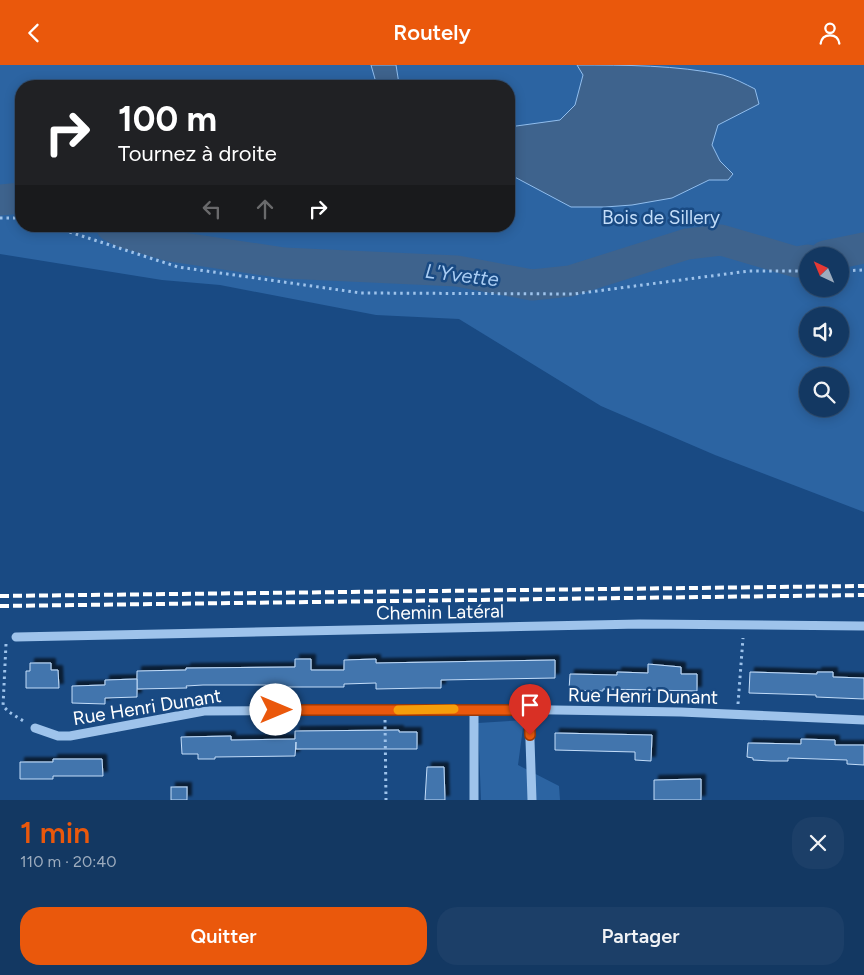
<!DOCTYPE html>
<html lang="fr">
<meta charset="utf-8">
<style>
:root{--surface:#133862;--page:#1c3f68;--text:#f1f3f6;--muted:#9dacbe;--line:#325277;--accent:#ea580c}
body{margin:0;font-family:Figtree,sans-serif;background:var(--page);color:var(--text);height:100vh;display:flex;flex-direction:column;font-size:19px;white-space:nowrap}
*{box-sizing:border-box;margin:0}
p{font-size:16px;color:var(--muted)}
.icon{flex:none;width:28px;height:28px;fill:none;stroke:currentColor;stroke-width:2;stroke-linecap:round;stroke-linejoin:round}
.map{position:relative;height:735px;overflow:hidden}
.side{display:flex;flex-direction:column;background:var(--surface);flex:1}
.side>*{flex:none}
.hud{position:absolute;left:15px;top:15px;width:500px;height:152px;border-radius:20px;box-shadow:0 2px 12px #0003,0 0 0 1px var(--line);background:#202124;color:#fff;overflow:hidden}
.needle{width:32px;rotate:316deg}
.tools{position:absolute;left:799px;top:182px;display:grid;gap:10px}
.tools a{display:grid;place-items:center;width:50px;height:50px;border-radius:50%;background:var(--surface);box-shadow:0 2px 12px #0003,0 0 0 1px var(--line);font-size:25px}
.pin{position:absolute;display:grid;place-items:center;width:42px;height:42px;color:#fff;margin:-51px -21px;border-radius:50% 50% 50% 0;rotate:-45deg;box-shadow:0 0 5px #0007}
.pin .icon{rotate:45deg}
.me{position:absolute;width:55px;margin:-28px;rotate:90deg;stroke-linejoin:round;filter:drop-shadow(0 0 4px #0008)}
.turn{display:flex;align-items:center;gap:18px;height:105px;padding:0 20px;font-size:22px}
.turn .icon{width:65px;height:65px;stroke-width:2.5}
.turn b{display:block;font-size:35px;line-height:42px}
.lanes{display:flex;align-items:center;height:48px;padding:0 20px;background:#0003;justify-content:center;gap:25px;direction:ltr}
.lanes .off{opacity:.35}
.round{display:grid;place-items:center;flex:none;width:52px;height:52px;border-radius:20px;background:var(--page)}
.head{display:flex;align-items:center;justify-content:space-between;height:85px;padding:0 20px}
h1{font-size:30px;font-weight:600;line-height:38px;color:var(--accent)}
.cta{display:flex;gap:10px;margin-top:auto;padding:10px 20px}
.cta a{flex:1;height:58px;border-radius:20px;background:var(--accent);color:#fff;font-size:20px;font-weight:600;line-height:58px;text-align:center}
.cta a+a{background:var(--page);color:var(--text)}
header{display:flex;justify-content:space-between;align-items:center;height:65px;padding:0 20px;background:var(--accent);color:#fff;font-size:22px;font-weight:600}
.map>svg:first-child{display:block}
.green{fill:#2c64a2;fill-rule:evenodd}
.water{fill:#3e638d;stroke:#91beee}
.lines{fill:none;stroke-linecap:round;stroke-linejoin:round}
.river{stroke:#3e638d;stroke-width:31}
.building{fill:#4274ad;stroke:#c3ddf9;filter:url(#shadow)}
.path{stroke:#9ec3eb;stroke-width:3;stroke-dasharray:2.5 4;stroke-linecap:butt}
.minor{stroke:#9ec3eb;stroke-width:9}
.rail{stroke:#fff;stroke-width:4;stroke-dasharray:9 4;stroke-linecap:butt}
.route-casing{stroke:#983908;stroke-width:12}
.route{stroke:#ea580c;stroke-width:9}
.slow{stroke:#f59e0b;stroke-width:9}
.labels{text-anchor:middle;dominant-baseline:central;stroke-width:5;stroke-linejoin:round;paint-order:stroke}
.park-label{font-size:19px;fill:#c3ddf9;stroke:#194a83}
.street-label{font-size:19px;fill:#fff;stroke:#194a83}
.water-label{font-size:20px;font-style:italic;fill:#aacdf3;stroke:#194a83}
</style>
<header><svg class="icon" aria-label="back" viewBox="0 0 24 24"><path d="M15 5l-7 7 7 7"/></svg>Routely<svg class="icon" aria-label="person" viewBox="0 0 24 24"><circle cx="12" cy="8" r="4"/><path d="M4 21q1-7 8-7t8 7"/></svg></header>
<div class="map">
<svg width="864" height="735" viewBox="0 0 864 735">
<defs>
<filter id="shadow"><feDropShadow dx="4.5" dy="-4.5" stdDeviation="1" flood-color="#0009"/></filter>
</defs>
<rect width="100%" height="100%" fill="#194a83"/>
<g class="green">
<path d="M0 0H864V447L715 390 601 341 459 254 376 250 220 220 162 215 0 189ZM21 21H509V161H21ZM808 191H840V224H808ZM808 251H840V284H808ZM808 311H840V344H808Z"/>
<polygon points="524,655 518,700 559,721 560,735 481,735 478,658"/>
</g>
<g class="water">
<polygon points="371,0 396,0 399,19 402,21 377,21"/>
<path d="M577 0C624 0 678 0 723 10 734 13 745 19 755 24L759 39 718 60 712 80 720 96 733 109 728 115H709L672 133 632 140 605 142H571L509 109V62L560 55 575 40 583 10Z"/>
</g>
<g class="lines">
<g class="river">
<polyline points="0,135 21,133"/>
<polyline points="111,161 122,167 170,181 284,198 457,206 532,220 570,216 687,179 721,175 796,197 808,195"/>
<polyline points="825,191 864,183"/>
</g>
</g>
<g class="building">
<polygon points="295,594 311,594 311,605 344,605 344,595 376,594 376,598 555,595 555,613 441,615 441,623 425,623 376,624 376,618 344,619 344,622 279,622 279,620 203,620 186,621 187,623 137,624 137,606 186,605 186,603 295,602"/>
<polygon points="30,598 51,598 51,605 58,605 59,623 26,623 26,606 30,606"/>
<polygon points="648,599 681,602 681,609 697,609 697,626 603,624 603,626 569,625 570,609 617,610 617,607 648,608"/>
<polygon points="750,607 817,609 817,607 833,607 833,612 864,613 864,634 816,632 816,630 749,628"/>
<polygon points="137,614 137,632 105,633 105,639 72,638 72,621 105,620 105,615"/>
<polygon points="399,665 399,667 417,667 417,684 296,684 296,677 295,691 215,692 215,694 198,694 198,689 182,689 181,672 231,671 231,675 295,674 295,666"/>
<polygon points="555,668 652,670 651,696 635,695 635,687 555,685"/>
<polygon points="801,674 835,675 835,680 864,680 864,700 847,699 847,695 788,693 788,696 771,696 753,695 753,693 747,692 748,678 801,679"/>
<polygon points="53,694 102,694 103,711 53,711 53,714 20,714 20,697 53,697"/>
<polygon points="427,702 444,702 445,735 425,735"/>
<polygon points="701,714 701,735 654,735 654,715"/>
<rect x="171" y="722" width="16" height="13"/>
</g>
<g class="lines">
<g class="path">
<polyline points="0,153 21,153"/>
<polyline points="51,161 178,202 361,228 574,229 749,206 808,206"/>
<polyline points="840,206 864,205"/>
<polyline points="6,579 3,641 9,647 25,657"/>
<polyline points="738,639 743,573"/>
<polyline points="385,655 386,735"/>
</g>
<g class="minor">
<polyline points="16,572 640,559 864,561"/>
<polyline points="474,644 474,735"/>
<polyline points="529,645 532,735"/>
<polyline points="35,663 58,671 70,671 204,646 496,644 681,647 864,655"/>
</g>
<g class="rail">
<polyline points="0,531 864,521"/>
<polyline points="0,541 864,530"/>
</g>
</g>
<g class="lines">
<defs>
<polyline id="route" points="276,645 529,645 530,670"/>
</defs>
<use href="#route" class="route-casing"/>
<use href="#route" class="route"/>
<polyline class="slow" points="398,645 454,644"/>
</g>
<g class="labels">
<g class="park-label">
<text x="661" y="152">Bois de Sillery</text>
</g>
<g class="street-label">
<text transform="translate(440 547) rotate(-1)">Chemin Latéral</text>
<text transform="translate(643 631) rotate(1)">Rue Henri Dunant</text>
<text transform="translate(147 642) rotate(-9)">Rue Henri Dunant</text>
</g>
<g class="water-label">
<text transform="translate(462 210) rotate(7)">L'Yvette</text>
</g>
</g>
</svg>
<div class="tools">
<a><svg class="needle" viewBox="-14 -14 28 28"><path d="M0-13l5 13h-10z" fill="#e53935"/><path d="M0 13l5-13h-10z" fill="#9dacbe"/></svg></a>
<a><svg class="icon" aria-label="sound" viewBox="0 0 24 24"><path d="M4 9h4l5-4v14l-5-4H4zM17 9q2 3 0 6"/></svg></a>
<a><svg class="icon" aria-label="search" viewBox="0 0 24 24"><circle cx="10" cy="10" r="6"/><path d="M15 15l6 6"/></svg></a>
</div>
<div class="pin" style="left:530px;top:670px;background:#d93025"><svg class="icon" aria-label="arrive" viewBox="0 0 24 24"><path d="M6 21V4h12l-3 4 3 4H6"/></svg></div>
<svg class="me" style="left:276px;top:645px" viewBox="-20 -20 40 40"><circle r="19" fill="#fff"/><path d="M0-13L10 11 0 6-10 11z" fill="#ea580c"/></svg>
<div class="hud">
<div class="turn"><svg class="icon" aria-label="right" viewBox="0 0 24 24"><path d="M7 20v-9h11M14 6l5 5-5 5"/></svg><div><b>100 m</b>Tournez à droite</div></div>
<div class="lanes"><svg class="icon off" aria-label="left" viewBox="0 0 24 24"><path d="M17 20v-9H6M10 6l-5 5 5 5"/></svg><svg class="icon off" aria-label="ahead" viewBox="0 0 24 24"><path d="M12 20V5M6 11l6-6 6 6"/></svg><svg class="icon" aria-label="right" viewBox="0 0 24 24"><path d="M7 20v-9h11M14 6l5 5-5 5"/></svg></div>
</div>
</div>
<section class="side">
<div class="head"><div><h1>1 min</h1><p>110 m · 20:40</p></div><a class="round"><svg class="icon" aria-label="close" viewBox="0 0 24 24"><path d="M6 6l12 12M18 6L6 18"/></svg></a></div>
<div class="cta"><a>Quitter</a><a>Partager</a></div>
</section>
